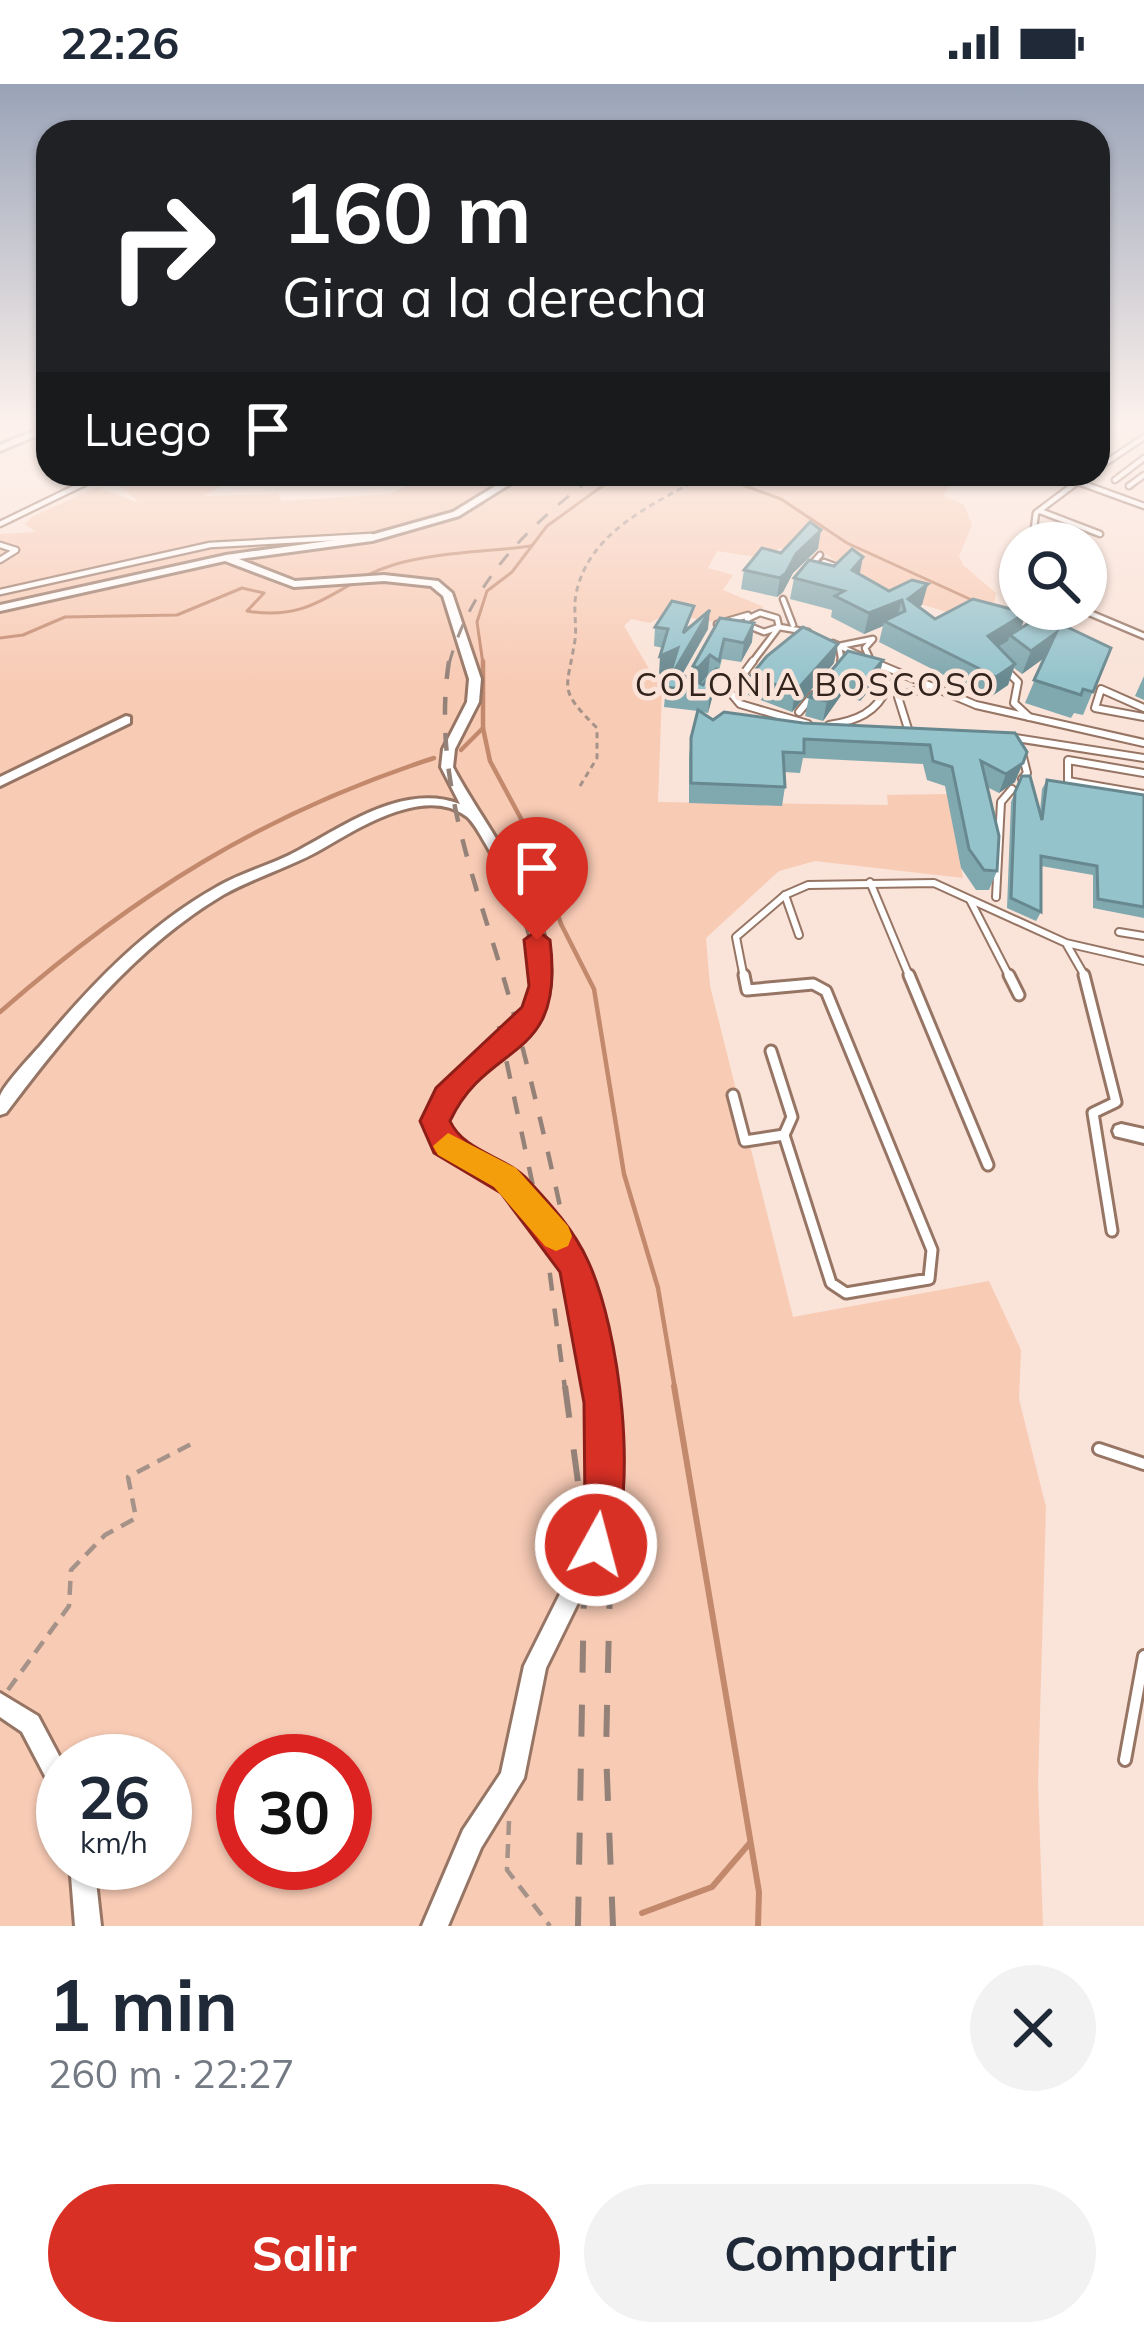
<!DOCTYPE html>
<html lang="es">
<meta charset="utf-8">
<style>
:root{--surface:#fff;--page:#f2f2f3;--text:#1f2937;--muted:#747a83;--accent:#d93025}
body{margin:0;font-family:Mulish,sans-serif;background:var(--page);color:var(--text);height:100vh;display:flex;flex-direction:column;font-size:45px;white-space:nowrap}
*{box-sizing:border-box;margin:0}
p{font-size:39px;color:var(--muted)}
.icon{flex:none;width:66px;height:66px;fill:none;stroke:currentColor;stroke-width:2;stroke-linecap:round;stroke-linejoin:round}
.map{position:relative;height:1842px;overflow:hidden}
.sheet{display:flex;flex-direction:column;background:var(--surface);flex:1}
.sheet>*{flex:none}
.hud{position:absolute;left:36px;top:36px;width:1074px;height:366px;border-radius:36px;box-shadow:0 3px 9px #0004;background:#202124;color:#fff;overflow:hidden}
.fabs{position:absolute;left:999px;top:438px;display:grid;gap:24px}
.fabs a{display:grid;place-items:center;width:108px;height:108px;border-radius:50%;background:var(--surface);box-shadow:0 3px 9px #0004;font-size:60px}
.speed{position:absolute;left:36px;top:1650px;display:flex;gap:24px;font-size:60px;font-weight:700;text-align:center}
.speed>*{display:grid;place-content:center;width:156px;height:156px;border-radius:50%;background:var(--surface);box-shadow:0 3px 9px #0004;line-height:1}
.speed small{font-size:30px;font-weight:400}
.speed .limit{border:18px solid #d22;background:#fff;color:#111}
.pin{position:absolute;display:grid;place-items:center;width:102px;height:102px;color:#fff;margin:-123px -51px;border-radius:50% 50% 50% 0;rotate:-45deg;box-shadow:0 0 12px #0007}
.pin .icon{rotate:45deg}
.me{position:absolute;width:132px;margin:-66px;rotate:7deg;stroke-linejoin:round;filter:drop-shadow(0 0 9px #0008)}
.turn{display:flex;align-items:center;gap:42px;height:252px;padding:0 48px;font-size:54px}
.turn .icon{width:156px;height:156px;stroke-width:2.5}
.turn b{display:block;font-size:84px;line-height:102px}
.then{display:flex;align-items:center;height:114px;padding:0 48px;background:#0003;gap:24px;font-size:45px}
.round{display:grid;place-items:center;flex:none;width:126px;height:126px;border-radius:63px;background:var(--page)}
.headline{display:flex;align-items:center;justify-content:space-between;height:204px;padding:0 48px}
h1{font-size:72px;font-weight:700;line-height:90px}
.button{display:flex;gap:24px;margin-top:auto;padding:24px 48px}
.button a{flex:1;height:138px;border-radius:72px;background:var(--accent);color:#fff;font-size:48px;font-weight:700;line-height:138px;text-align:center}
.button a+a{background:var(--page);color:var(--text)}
.status{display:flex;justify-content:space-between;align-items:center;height:84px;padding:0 60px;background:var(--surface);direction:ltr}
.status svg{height:33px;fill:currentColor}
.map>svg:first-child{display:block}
.green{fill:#f8cbb5;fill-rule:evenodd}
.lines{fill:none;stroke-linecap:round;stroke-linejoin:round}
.stream-far2{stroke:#c3896d;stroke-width:3}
.stream-far1{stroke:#c3896d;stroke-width:4.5}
.stream{stroke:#c3896d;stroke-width:6}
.service-far3-casing{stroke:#977564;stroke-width:9}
.service-far2-casing{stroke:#977564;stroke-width:10}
.service-far1-casing{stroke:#977564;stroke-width:15}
.service-casing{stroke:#977564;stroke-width:16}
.minor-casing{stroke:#977564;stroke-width:6}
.path-far1{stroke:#a59289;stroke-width:3;stroke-dasharray:6 4.5;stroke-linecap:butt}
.path{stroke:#a59289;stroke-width:4.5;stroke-dasharray:14 9;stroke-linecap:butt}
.service-far3{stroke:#fff;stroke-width:4.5}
.service-far2{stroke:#fff;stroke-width:6}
.service-far1{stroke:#fff;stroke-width:9}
.service{stroke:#fff;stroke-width:10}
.minor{fill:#fff;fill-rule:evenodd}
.rail-far2{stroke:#948279;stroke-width:3;stroke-dasharray:14 14;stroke-linecap:butt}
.rail-far1{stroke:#948279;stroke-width:4.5;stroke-dasharray:18 18;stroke-linecap:butt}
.rail{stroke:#948279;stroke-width:6;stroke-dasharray:32 32;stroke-linecap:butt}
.wall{fill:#80a8af}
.shaded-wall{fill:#68888f}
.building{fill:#95c3cc;stroke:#68888f;stroke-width:3}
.route{fill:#d93025;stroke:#8d1f18;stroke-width:3}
.slow{fill:#f59e0b}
.labels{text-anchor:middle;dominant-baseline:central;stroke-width:9;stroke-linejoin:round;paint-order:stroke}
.far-neighbourhood-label{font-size:33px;letter-spacing:3px;fill:#32241d;stroke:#fae3d8}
</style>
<div class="status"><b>22:26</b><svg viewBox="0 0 49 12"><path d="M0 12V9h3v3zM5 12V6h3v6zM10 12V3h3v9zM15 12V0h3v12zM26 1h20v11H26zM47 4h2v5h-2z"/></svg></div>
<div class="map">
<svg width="1144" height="1842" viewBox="0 0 1144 1842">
<rect width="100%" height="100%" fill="#fae3d8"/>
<path class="green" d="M134 390H238L205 412 278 410 282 417 388 410 437 390H1021L959 391 943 411 964 421 972 441 959 472 963 481 996 509 990 541 907 516 897 520 807 457 796 469 779 464 768 475 717 467 708 484 733 491 723 506 764 523 708 538 669 528 650 539 631 535 624 542 662 607 658 718 888 721 887 711 947 710 963 794 815 777 779 787 706 854 710 902 793 1233 989 1197 1021 1266 1019 1315 1046 1423 1038 1700 1043 1842H0V450L36 448 25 440 32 433 97 403 139 419 119 401ZM63 1677H165V1779H63ZM243 1677H345V1779H243Z"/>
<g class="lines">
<g class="stream-far2">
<polyline points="715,391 781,415 847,459 974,517"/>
<path d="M0 554 23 551 65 533 177 531 242 504 264 509 247 527C316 539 339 497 393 481 436 468 487 468 531 462"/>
<polyline points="483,580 477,538 487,507 512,488 547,442 619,390"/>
</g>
<g class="stream-far1">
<polyline points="483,577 483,644 490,677 532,755 561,840 594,905 624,1090 658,1204 675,1305"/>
<polyline points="461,666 483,644"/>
<path d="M0 928C135 810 262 730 434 674"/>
</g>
<g class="stream">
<polyline points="674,1302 759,1808 758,1842"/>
<polyline points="642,1829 712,1803 749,1760"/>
</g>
<defs>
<g id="service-far3">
<polyline points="1098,384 1144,353"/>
<polyline points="1115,396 1144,374"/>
<polyline points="1078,398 1144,422"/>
<polyline points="1129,402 1144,391"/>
<polyline points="1040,427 1100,450"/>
<polyline points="0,440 103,390"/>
<polyline points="1032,459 1036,429 1088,390"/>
<polyline points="0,461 16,466 0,476"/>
<polyline points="824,478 840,484"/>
<polyline points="808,484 820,471"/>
<polyline points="0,508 210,461 371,452"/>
<polyline points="783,515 793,541"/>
<polyline points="1080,525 1144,552"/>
<polygon points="760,529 777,534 779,543 764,548 749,542 747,535"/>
<polyline points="717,540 748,531"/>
<polyline points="833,559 863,573"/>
<polyline points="751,580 779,543 808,548"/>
<polyline points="842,580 839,562 873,555 865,564 871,577 843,580"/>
</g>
<g id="service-far2">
<polyline points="753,577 730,608 740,620 808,640"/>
<polyline points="841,577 871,577"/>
<polyline points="876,579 976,621 1144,659"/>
<polyline points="1004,584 1018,598 1014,619 1029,633"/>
<polyline points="1144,624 1101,605 1095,624 1144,633"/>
<polyline points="799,628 813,611"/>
<path d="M829 641C856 637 877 629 888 602L881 581"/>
<polyline points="909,648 898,613 926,603"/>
<polyline points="1009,653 1144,674"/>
<polyline points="1022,669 1027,689 1022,695"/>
<polyline points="1144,689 1068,676 1068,697 1144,710"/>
<polyline points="870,798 910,894"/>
<polyline points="785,811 799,851"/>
<polyline points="996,813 1001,718 1012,705"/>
<polyline points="970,816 1010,894"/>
<polyline points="1119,848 1144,852"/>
<polyline points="1067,861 1086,894"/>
<polyline points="744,894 736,853 785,811 808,801 934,799 1066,859 1144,877"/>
</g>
<g id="service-far1">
<polyline points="744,891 747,906 813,900 826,907 932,1166 929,1195 846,1209 831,1199 784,1051 792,1033 771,967"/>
<polyline points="909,891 988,1081"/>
<polyline points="1009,891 1019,911"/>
<polyline points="1084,891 1116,1018 1093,1029 1112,1147"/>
<polyline points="733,1011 745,1057 784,1051"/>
</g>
<g id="service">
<polyline points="1099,1365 1144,1380"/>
<polyline points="1125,1676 1144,1572"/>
</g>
<g id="minor">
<polygon points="48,341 48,347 0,367 0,361"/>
<polygon points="346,390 394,390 389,393 351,393"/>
<path d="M515 390H526L459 432 372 457 239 475 295 497 384 491 438 497 452 509 481 595 479 618 455 665 453 683C484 744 581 859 541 929 521 963 483 986 455 1014L447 1028 444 1044 458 1060 518 1095 565 1150 583 1184 594 1215 612 1319 614 1425 603 1468 546 1584 524 1694 481 1764 448 1842H422L463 1746 501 1689 524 1582 586 1458 594 1425 592 1319 576 1215 566 1187 553 1162 506 1105 446 1070 428 1046C429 1040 429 1034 430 1028 447 972 533 959 535 896 537 853 518 813 496 777 488 766 476 739 466 732 425 701 358 744 322 765 291 783 255 793 223 811 134 864 68 947 6 1029L0 1031C0 1025 0 1018 0 1012 3 1002 31 972 40 962 90 902 146 843 215 804 242 788 272 781 299 766 346 741 403 699 460 720L441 683 443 665 467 618 469 595 443 512 431 502 384 497 294 503 225 477 0 527V521L226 471 371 451 453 428Z"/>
<polygon points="126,632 130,633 130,639 0,702 0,693"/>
<polygon points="1121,1040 1144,1045 1144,1059 1115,1052 1113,1047 1115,1042"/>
<polygon points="0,1609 38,1632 63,1679 63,1715 55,1711 22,1648 0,1633"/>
<polygon points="70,1779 94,1779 101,1842 75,1842"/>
</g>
</defs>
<use href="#service-far3" class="service-far3-casing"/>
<use href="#service-far2" class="service-far2-casing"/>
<use href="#service-far1" class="service-far1-casing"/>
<use href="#service" class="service-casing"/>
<use href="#minor" class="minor-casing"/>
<path class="path-far1" d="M580 702 597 674V644C557 604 567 607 575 556 577 541 573 525 576 510 589 446 656 419 708 390"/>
<g class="path">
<polyline points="8,1606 69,1522 71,1486 105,1451 136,1434 128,1393 191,1360"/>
<polyline points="509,1737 507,1786 550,1842"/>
</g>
<use href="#service-far3" class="service-far3"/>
<use href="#service-far2" class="service-far2"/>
<use href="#service-far1" class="service-far1"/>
<use href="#service" class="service"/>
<use href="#minor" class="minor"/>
<path class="rail-far2" d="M449 580C472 496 529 441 597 390"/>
<g class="rail-far1">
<path d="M449 577C430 700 482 811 513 927 546 1051 573 1178 597 1305"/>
<polyline points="499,942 547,1168 565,1305"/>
</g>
<g class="rail">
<polyline points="565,1302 585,1450 578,1842"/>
<polyline points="596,1302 612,1416 606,1667 613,1842"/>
</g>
</g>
<g class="wall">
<polygon points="818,465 793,489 783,508 777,513 741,505 744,486 781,469"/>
<polygon points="860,490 889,507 922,521 919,523 935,535 1026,529 1021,544 1111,564 1083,631 1074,629 1071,634 1025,619 1044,574 1022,590 1014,584 1008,601 989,614 879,558 883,542 864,550 831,533 832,526 790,515 794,494"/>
<polygon points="720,534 752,558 741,578 722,575 708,629 700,628 713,636 1015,649 1015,698 999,709 987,703 997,787 989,806 976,806 961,784 945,702 927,696 923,680 803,674 800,689 784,688 785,703 782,722 689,719 689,673 691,654 698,627 664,623 666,603 671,585 659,591 663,564 654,562 655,543 692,542 708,545 682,591 692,596 693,582"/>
<polygon points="848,567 883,576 878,596 860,617 842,610 823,637 805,632 809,613"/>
<polygon points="834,579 792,628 748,611 751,591"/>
<polygon points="1144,592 1144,616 1135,612"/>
<polygon points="1022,692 1040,728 1042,705 1047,696 1144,711 1144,834 1093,824 1093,791 1041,782 1041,828 1036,837 1007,824 1011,718"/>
</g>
<g class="shaded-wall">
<polygon points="821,446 818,465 793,489 783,508 777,513 780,494 796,470"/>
<polygon points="863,473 859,494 852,486"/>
<polygon points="928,500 922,521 902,536 908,515"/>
<polygon points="902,516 896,537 884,537 883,542 864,550 869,529"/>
<polygon points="710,526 708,545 673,606 674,587"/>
<polygon points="1026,529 1019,550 1010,551 1008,557 981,572 988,552"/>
<polygon points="754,539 752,558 741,578 744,559"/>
<polygon points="1056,549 1047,572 1022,590 1031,567"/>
<polygon points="838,560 834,579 792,628 795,608"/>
<polygon points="678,564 676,583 659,591 660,572"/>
<polygon points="710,571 708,591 696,604 698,584"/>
<polygon points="883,576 878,596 860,617 865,597"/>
<polygon points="1015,580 1008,601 989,614 996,593"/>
<polygon points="717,584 715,603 708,629 710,609"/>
<polygon points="847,591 842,610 823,637 827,617"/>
<polygon points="1023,679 1015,698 999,709 1006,690"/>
</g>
<g class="building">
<polygon points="810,438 821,446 796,470 786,489 780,494 744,486 762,464 781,469"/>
<polygon points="852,465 863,473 852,486 889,507 912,496 928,500 908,515 935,535 973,515 1026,529 988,552 1015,580 996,593 884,537 905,527 902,516 869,529 835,512 844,507 794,494 809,476 834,482"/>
<polygon points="672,517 694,522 683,549 710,526 674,587 703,601 717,584 710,609 666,603 678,564 660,572 668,545 655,543"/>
<polygon points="1042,531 1111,564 1093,608 1083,605 1081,611 1034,596 1056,549 1031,567 1010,551"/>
<polygon points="720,534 754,539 744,559 724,555 719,577 710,571 698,584 693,582"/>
<polygon points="803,543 838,560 795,608 751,591 767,572"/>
<polygon points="848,567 883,576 865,597 847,591 827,617 809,613"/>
<polygon points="698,626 713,636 724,628 803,639 1015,649 1027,668 1023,679 1006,690 981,677 999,752 997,787 984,786 969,765 952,683 933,677 930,661 804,655 804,669 783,668 785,703 691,699 691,654"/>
<polygon points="1022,692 1030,692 1042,736 1047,696 1144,711 1144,823 1098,815 1097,782 1041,772 1041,828 1011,814 1015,708"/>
</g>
<linearGradient id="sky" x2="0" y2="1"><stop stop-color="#99a3b7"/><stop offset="0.57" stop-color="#fdf2ed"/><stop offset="1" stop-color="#fdf2ed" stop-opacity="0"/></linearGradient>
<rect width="1144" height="597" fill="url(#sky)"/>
<path class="route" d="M537 846 550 856C566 981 489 954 450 1037 464 1068 506 1072 528 1096 551 1121 574 1146 588 1177 620 1246 639 1404 610 1475L596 1480 583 1475 577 1461 585 1424 584 1319 560 1188 501 1109 434 1069 420 1037 436 1004 522 923 529 902 524 856Z"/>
<polygon class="slow" points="448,1049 516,1084 568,1142 572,1152 568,1162 556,1167 545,1162 494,1103 438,1071 433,1062"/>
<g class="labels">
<g class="far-neighbourhood-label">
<text x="816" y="599">COLONIA BOSCOSO</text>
</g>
</g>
</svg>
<div class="fabs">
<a><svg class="icon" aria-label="search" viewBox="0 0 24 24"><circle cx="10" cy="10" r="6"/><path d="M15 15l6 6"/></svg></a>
</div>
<div class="speed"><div>26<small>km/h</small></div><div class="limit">30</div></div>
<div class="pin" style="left:537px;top:856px;background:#d93025"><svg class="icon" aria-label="arrive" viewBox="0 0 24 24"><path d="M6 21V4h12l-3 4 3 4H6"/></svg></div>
<svg class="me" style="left:596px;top:1461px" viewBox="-20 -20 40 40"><circle r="17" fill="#d93025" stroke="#fff" stroke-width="3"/><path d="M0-11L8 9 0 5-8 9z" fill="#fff"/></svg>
<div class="hud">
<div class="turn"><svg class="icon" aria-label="right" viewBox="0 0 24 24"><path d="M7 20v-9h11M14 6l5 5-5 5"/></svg><div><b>160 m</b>Gira a la derecha</div></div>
<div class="then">Luego<svg class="icon" aria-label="arrive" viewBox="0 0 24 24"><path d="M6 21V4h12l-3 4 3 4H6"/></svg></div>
</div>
</div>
<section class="sheet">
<div class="headline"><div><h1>1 min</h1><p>260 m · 22:27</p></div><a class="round"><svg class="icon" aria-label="close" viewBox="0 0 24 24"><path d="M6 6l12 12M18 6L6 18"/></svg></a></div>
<div class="button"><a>Salir</a><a>Compartir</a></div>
</section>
